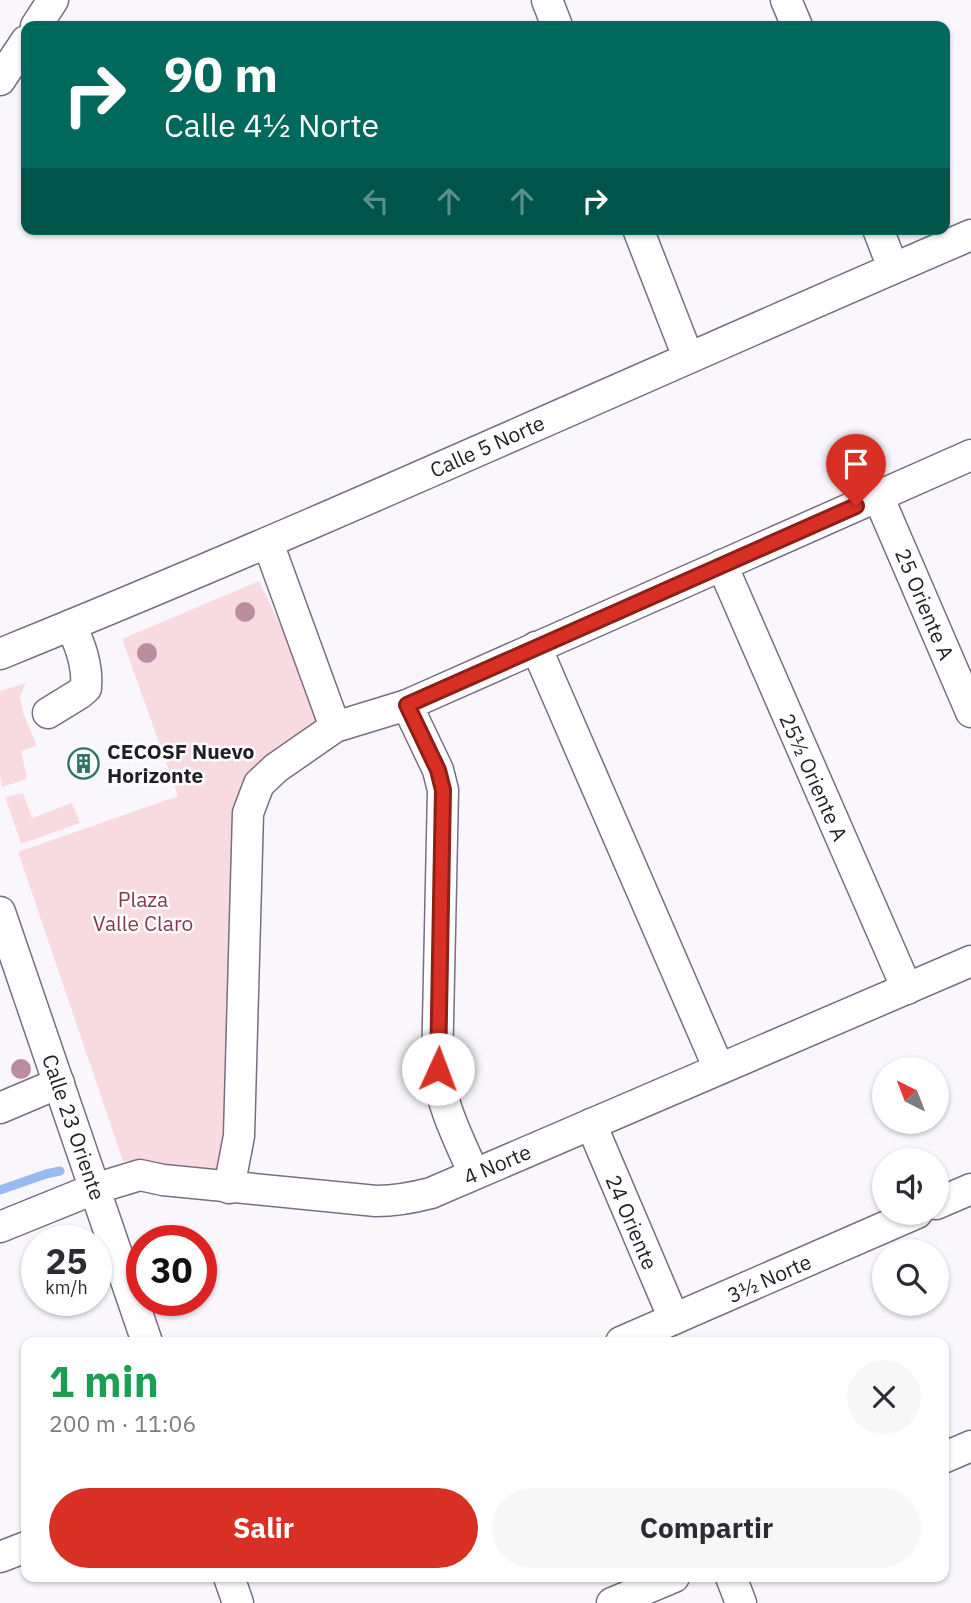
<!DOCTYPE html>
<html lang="es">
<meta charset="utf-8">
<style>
:root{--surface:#fff;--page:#f7f7f7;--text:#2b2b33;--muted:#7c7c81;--accent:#d93025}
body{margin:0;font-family:"IBM Plex Sans",sans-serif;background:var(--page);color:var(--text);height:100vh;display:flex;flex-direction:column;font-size:26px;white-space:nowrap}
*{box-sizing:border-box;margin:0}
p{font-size:23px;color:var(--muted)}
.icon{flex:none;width:38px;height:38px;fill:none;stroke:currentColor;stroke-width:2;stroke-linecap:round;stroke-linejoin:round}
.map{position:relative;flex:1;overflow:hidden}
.drawer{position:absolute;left:21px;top:1337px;width:928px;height:245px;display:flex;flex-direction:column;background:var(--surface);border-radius:14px;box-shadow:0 2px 5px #0004}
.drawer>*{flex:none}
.guide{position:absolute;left:21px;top:21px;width:929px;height:214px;border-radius:14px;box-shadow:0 2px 5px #0004;background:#00695c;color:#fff;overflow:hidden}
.needle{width:46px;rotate:318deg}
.tools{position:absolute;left:872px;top:1057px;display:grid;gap:14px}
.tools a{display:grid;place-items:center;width:77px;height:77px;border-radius:50%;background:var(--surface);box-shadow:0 2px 5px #0004;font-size:35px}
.speed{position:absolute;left:21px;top:1225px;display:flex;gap:14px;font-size:35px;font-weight:700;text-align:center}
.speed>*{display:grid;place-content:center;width:91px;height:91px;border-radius:50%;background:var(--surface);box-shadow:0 2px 5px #0004;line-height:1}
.speed small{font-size:18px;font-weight:400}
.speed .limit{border:10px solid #d22;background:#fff;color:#111}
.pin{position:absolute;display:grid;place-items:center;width:60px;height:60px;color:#fff;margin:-72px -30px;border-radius:50% 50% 50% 0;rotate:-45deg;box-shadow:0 0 7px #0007}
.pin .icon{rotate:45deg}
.me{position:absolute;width:77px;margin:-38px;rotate:2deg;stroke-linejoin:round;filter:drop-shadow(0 0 5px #0008)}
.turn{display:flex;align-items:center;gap:24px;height:147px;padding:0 28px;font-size:32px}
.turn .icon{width:91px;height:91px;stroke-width:2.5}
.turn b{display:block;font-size:49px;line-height:60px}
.lanes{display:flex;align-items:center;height:66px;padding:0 28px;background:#0003;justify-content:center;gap:35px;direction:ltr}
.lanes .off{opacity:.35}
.round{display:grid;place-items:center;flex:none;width:74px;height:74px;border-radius:37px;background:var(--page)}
.overview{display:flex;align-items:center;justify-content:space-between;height:119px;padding:0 28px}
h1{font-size:42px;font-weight:700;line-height:52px;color:#1e9e55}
.action{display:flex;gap:14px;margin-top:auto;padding:14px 28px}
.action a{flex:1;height:80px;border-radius:42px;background:var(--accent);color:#fff;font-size:28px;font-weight:700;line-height:80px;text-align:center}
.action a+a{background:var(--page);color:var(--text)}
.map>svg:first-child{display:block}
.green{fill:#f7dbe1}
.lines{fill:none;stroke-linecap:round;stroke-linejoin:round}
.stream{stroke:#97baef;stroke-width:9}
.minor-casing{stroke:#7a6d83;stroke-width:33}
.minor{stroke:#fff;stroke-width:30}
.tree{fill:#bb8d9e}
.route-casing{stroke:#8d1f18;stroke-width:18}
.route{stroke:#d93025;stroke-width:12}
.labels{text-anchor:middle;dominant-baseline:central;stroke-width:5;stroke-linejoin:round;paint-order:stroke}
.street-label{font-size:21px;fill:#221d26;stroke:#fff}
.poi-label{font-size:21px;font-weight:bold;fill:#221d26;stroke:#fff;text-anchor:start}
.park-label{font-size:21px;fill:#883751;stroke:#fff}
</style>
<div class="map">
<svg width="971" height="1603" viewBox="0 0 971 1603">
<rect width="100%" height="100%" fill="#faf7fc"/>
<g class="green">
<polygon points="259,581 331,731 255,784 225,1170 123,1161 18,852 178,796 122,639"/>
<polygon points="26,683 20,696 23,713 37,746 21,751 27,779 2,787 0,775 0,691"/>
<polygon points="23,793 32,818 72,803 80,823 21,844 5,797"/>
</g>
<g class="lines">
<polyline class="stream" points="0,1190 46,1174 60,1171"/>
<defs>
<g id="minor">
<polyline points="547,0 557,26"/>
<polyline points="786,0 797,26"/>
<polyline points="36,26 53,0"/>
<polyline points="0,80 26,41"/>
<polyline points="638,229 688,357"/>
<polyline points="878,229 893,268"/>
<polyline points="878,496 971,712"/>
<polyline points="268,543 335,727"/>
<polyline points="722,565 907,989"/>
<polyline points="536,647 719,1069"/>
<path d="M0 654C327 522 647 374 971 235"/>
<path d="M407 705 438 770 443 790 437 1069C442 1107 459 1140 474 1174"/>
<path d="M48 713 79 694 86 688C88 665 80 645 71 625"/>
<polyline points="0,912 147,1342"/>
<polyline points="0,1108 59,1083"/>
<polyline points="591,1124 674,1319"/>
<polyline points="229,1188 239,1136 248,813 259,784 276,768 335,727 407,705 971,455"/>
<polyline points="936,1204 971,1189"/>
<path d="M0 1227 94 1189 140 1175 163 1180 376 1201C395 1201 412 1198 431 1193L971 961"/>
<polyline points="621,1342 917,1213"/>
<polyline points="943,1458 971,1446"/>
<polyline points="0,1557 26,1547"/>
<polyline points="229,1577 238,1603"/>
<polyline points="731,1577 741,1603"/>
<polyline points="612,1603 674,1577"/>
</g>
</defs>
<use href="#minor" class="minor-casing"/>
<use href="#minor" class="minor"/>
</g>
<g class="tree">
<circle cx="245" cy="612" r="10"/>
<circle cx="147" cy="653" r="10"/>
<circle cx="21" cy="1069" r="10"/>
</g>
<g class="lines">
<defs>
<polyline id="route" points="438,1069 443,790 438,770 407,705 856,506"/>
</defs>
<use href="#route" class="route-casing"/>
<use href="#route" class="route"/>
</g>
<defs>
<symbol id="building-ring" viewBox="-11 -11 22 22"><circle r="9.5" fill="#fff" stroke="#307467" stroke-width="1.5"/><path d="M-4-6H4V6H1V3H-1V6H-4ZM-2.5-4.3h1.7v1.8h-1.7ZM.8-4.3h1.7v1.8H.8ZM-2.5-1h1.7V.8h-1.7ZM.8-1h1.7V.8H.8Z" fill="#307467"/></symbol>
</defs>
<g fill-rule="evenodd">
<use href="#building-ring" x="66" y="746" width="35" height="35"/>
</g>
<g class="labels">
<g class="street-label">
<text transform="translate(487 446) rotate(-24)">Calle 5 Norte</text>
<text transform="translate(925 604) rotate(67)">25 Oriente A</text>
<text transform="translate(814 777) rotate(66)">25½ Oriente A</text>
<text transform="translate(74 1127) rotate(71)">Calle 23 Oriente</text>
<text transform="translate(497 1164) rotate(-23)">4 Norte</text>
<text transform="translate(632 1222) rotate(67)">24 Oriente</text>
<text transform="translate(769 1278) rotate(-24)">3½ Norte</text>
</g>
<g class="poi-label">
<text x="107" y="751">CECOSF Nuevo<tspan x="107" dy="24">Horizonte</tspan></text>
</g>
<g class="park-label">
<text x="143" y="899">Plaza<tspan x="143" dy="24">Valle Claro</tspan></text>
</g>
</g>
</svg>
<div class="tools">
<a><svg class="needle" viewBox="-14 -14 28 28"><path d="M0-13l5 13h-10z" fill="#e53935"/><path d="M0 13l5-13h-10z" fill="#7c7c81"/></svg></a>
<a><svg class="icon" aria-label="sound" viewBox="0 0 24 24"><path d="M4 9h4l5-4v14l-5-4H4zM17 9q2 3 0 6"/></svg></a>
<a><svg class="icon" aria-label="search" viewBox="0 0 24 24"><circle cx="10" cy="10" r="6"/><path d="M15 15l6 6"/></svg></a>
</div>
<div class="speed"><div>25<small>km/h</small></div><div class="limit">30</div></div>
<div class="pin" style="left:856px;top:506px;background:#d93025"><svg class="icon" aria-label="arrive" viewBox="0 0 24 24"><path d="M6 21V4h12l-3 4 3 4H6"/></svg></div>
<svg class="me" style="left:438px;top:1069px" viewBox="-20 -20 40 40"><circle r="19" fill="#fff"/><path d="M0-13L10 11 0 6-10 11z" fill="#d93025"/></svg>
<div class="guide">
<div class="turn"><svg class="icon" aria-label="right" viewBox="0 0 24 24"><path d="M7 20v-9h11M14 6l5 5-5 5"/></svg><div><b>90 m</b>Calle 4½ Norte</div></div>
<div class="lanes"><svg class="icon off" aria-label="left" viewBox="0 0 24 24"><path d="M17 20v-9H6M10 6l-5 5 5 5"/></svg><svg class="icon off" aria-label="ahead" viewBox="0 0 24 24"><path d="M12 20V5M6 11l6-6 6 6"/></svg><svg class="icon off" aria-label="ahead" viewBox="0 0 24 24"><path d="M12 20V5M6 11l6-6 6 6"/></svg><svg class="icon" aria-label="right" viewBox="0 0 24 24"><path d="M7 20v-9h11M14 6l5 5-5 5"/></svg></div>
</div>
<section class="drawer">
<div class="overview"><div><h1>1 min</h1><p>200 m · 11:06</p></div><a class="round"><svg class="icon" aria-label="close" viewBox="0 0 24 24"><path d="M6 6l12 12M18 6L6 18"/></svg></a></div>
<div class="action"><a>Salir</a><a>Compartir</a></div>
</section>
</div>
